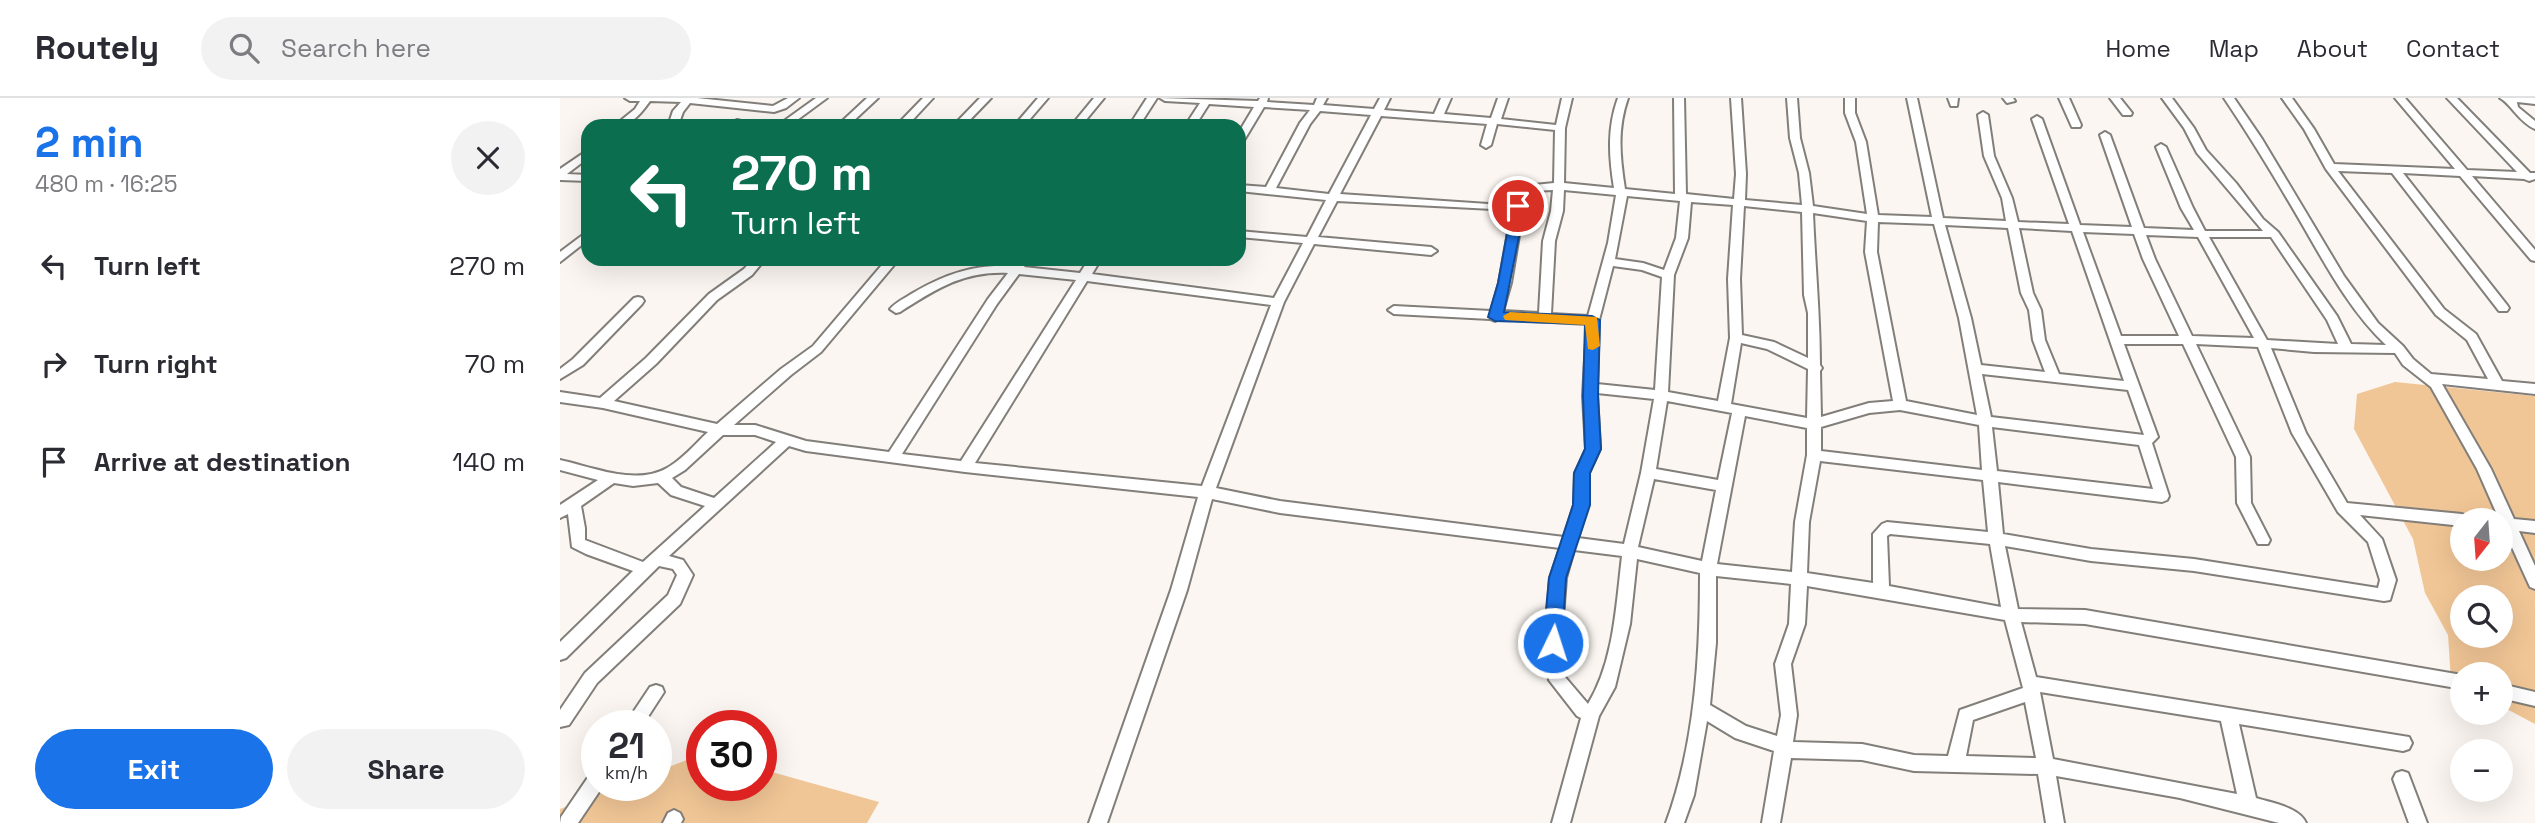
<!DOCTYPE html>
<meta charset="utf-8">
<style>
:root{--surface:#fff;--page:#f2f2f3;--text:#2b2b33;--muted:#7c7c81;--line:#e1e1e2;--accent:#1a73e8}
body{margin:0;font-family:"Space Grotesk",sans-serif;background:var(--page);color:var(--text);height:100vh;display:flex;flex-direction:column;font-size:26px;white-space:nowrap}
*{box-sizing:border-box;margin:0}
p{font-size:23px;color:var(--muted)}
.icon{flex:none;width:38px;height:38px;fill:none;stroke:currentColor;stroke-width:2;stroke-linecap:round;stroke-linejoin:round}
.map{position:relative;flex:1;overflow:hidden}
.sheet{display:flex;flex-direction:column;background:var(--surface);width:560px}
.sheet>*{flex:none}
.top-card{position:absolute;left:21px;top:21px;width:665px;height:147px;border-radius:21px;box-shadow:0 7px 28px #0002;background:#0b6e4f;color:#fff;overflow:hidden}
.needle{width:46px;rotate:197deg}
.tools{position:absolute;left:1890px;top:410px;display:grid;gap:14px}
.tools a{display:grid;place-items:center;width:63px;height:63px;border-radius:50%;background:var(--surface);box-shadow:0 7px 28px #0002;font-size:35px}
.speed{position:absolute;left:21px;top:612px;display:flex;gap:14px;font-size:35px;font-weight:700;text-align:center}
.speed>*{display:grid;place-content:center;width:91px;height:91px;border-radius:50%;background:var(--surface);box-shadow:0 7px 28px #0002;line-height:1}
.speed small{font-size:18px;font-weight:400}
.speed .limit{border:10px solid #d22;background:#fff;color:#111}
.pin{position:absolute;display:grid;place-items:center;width:60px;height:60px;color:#fff;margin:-30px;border:4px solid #fff;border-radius:50%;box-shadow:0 2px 7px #0007}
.me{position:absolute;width:77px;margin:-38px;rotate:4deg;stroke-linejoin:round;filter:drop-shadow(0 0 5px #0008)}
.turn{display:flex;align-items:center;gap:24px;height:147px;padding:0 35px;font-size:32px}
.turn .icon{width:91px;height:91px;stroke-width:2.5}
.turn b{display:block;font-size:49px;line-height:60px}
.round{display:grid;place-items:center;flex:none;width:74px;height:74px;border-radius:37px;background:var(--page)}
.head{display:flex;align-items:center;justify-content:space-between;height:119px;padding:0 35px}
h1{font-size:42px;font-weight:600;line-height:52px;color:var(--accent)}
.action{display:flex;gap:14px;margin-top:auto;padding:14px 35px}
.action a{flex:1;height:80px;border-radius:42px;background:var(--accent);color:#fff;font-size:28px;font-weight:600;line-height:80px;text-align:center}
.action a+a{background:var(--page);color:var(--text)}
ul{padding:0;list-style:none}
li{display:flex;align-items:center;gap:21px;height:98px;padding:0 35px}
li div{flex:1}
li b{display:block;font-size:26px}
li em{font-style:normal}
header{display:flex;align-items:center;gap:42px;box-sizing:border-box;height:98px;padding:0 35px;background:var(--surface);border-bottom:2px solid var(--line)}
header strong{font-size:33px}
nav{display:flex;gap:38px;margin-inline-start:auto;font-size:24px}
.search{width:490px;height:63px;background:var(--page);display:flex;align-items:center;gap:18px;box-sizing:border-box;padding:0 24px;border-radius:38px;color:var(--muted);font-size:26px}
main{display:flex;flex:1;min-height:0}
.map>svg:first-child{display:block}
.green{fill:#f1c696;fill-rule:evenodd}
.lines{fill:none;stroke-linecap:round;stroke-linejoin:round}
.minor-casing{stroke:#827e79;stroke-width:4}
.minor{fill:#fff;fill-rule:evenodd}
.route{fill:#1a73e8;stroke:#114b97;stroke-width:2}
.slow{fill:#f59e0b}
</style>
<header>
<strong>Routely</strong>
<div class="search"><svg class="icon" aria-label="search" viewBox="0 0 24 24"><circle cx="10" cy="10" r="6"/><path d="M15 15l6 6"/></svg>Search here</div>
<nav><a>Home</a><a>Map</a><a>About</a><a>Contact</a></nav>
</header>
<main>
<section class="sheet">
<div class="head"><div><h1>2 min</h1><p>480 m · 16:25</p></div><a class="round"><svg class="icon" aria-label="close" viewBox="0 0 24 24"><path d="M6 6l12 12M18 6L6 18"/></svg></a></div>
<ul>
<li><svg class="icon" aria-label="left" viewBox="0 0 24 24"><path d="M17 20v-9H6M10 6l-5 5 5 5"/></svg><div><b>Turn left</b></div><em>270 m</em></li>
<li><svg class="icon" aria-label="right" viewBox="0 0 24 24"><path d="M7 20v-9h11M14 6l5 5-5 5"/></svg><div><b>Turn right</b></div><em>70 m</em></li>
<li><svg class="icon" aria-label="arrive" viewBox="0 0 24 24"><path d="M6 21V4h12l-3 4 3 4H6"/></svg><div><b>Arrive at destination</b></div><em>140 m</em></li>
</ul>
<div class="action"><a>Exit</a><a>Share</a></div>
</section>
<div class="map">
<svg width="1975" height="725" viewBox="0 0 1975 725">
<rect width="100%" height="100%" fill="#fbf6f1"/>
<g class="green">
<path d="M1835 284 1975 298V626L1941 608V576H1902V588L1891 582 1888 537 1865 495 1853 441 1794 331 1797 296ZM1902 422H1941V460H1902ZM1902 499H1941V537H1902Z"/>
<polygon points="142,656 142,688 201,688 201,671 319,704 307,725 0,725 0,711 60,688 96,688 96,674"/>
</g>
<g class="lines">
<defs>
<g id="minor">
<path d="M65 0H137L213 8 228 0H239L226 10 214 14 130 5 123 14 118 28H108L113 13 121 4 90 3C80 17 71 28 54 28L75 11 80 3H70Z"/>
<polygon points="256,0 267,0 229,28 217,28"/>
<polygon points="307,0 318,0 288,28 277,28"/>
<polygon points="363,0 373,0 347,28 336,28"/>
<polygon points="420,0 431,0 404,28 393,28"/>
<polygon points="478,0 488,0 464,28 454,28"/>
<polygon points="534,0 544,0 521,28 511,28"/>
<polygon points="587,0 597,0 579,28 569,28"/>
<path d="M600 0 698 3 700 0H708L707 4 754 7 757 0H767L763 7 814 11 820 0H830L824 12 874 16 881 0H891L884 16 931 20 938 0H948L941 21 996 27 1002 0H1012L1005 30 1004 85 1054 90C1049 59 1047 30 1058 0H1068C1057 31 1060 59 1065 91L1115 96 1114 0H1124L1126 96 1174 101 1176 76 1171 0H1181L1186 76 1185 102 1242 107 1239 75 1230 40 1227 0H1237L1240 40 1249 75 1253 108 1307 116 1296 44 1285 15V0H1295V15L1306 44 1318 117 1372 119 1347 0H1357L1383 120 1446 123 1442 100 1424 58 1418 17 1423 14 1428 17 1434 58 1452 100 1458 124 1509 126 1472 21 1477 18 1482 21 1520 127 1572 129 1540 37 1545 34 1550 37 1584 130 1634 132 1621 110 1596 49 1601 46 1606 49 1633 110 1645 133H1703L1637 55 1624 30 1602 0H1612L1634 30 1646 52 1676 85 1703 121 1718 134 1777 218 1791 246 1826 247C1792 215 1769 173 1746 133 1720 88 1693 43 1664 0H1674L1702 41 1784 178 1818 225 1843 248 1853 261 1871 276 1928 281 1907 242 1876 217 1766 71 1744 31 1722 0H1732L1754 31 1774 66 1895 71 1835 0H1845L1907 72 1957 74 1887 0H1897L1970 75H1975V81L1969 83 1964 81 1912 78 1975 152V163L1971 162 1900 78 1843 75 1947 207 1949 210 1947 213H1939L1832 75 1778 73 1884 211 1916 236 1942 283 1975 286V296L1882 286 1931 371 1954 421 1975 423V435L1959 433 1975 468V491L1970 489 1944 432 1941 431V422H1937L1939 421 1917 371 1871 289 1843 267 1835 255 1754 254 1711 250 1746 335 1787 405 1902 416 1907 418 1909 422H1902V428L1800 417 1822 441 1836 482 1830 502 1824 503 1634 473 1531 463 1445 448 1458 511 1525 512 1902 577V591L1525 526 1461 524 1476 579 1849 639 1852 645 1849 651 1843 653 1679 626 1696 700C1712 705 1739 709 1746 725H1719L1620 700 1496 678 1504 725H1486L1478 676 1354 673 1302 662 1231 660 1220 725H1202L1214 653 1175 640 1147 623 1134 697 1124 725H1106C1135 646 1140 559 1140 475L1077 461 1070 526 1055 589 1039 618 1010 725H992L1021 620 1017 618 989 582 985 545 990 480 1000 450 720 415 652 401 627 492 547 725H529L611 492 638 399 405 374 246 353 229 348 109 458 123 462 133 477 120 506 37 585 9 627 0 629V612L25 575 108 497 117 477 113 471 99 468 6 560 0 562V544L73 473 26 456 12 449 8 416 0 420V407L38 382 0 372V362C32 369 76 388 107 370 123 361 135 346 148 334L43 310 0 304V294L40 300 86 260 149 196 184 171 193 161H205L192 177 157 202 96 266 54 303 157 326 221 271 253 248 327 161H339L261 254 231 277 174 327H195L246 343 329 354 428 201 448 175C403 173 376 191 340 214L336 215 330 211C336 204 345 200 353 195 385 176 415 166 453 168L458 161H470L464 169 520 175 529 161H541L532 176 714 200 743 145 679 139V133L747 139 766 102 679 93V87L706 89 740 25 750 12 704 9 683 44 679 45V34L694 9 649 6 635 28H625L640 5 605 3ZM760 13 811 17 769 96 716 90 750 26ZM821 18 927 26 921 47 926 50 931 47 937 26 995 32 994 85 964 88 954 105 943 107 780 96ZM993 92 991 113 983 143 979 215 943 213 951 185 964 108 972 93ZM1004 92 1056 97 1048 145 1028 218 991 216 995 143 1003 113ZM1067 98 1120 103 1116 140 1104 172 1083 165 1055 161ZM777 103 952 112 939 185 931 213 834 208 828 212 834 216 930 221 935 223 940 221 1027 226 1023 298 1026 351 1015 375 1014 407 1004 439 720 403 656 390 724 204 754 146 871 157 877 153 871 149 758 139ZM1131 104 1173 107 1168 181 1170 240 1158 303 1108 294 1114 177 1128 140ZM1184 108 1242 114 1244 197 1248 215V260L1214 244 1182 237 1180 181ZM1253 115 1307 123 1305 154 1333 303 1309 305 1261 319 1260 273 1262 270 1260 267C1260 216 1255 166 1253 115ZM1318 124 1374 126 1399 220 1417 317 1346 303 1317 154ZM1385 127 1448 130 1461 195 1469 212 1473 242 1485 274 1421 267 1411 220ZM1459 130 1512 133 1564 283 1499 276 1485 242 1481 212 1473 195ZM1523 134 1574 136 1583 161 1619 238H1561ZM1586 137 1638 139 1694 240 1632 238 1595 161ZM1649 139H1711L1767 222 1778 246 1707 242ZM1053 168 1082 172 1102 179 1095 292 1037 286 1039 222ZM459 176 516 182 401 363 342 356 437 206ZM527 183 711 207 642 388 415 365ZM1181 245 1207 251 1248 271 1247 320 1171 306ZM1564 246H1623L1676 359 1677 405 1698 446H1708L1710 442 1691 405 1690 359 1636 246 1698 249 1732 335 1778 414 1808 444 1820 482 1818 490 1634 461 1531 451 1443 436 1438 384 1602 404 1607 402 1609 398 1592 345 1598 339ZM1422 276 1568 292 1584 337 1431 319ZM1037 295 1094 301 1081 375 1064 446 1018 440 1028 407 1029 375 1040 351ZM1107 303 1172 315 1158 382 1096 371ZM1340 312 1419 327 1422 372 1261 353V329L1309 315ZM1185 318 1247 330V357L1235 424 1232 474 1157 466ZM1432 329 1579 347 1593 391 1437 373ZM163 337H195L216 344 154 400 121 389 112 380 125 372ZM1260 363 1423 382 1428 434 1327 424 1322 426 1313 436V485L1247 475 1249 424ZM1094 381 1156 392 1142 463 1078 449ZM54 385 73 388 98 385 111 397 145 408 83 464 25 442V430L21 408ZM1330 436 1430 446 1441 509 1329 488 1327 438ZM1014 452 1062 458C1056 508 1054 563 1028 606L1005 579 1001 545 1006 480ZM1156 478 1231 486 1229 526 1215 566 1221 617 1217 638 1186 628 1150 607 1156 545ZM1247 488 1445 522 1463 590 1400 612 1388 658 1354 657 1302 646 1233 644 1237 617 1231 566 1245 526ZM1480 594 1661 623 1677 696 1493 661ZM1465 604 1476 660 1406 658 1413 622Z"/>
<polygon points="1388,0 1398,0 1397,8 1391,8"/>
<polygon points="1443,0 1453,0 1455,3 1447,5"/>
<polygon points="1499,0 1509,0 1521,27 1520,29 1512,29"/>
<polygon points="1550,0 1560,0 1572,15 1571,17 1563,17"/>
<path d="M1940 0H1975V6L1957 4 1958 9 1975 23V31C1958 23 1952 7 1940 0Z"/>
<polygon points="177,22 181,23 181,27 167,28"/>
<polygon points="28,52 28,60 7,76 28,77 28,83 0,82 0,71"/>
<polygon points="28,133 28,142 0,164 0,154"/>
<polygon points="78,199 82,200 84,203 82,206 23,267 0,281 0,271 13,261 74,200"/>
<polygon points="1941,586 1975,594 1975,608 1941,600"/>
<polygon points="96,587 102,589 104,594 82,628 64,628 90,589"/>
<polygon points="37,673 37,688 43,688 18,725 0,725 1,719 31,675"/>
<polygon points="1842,673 1848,675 1867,725 1849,725 1833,681 1836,675"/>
<polygon points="114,712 120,715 123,721 121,725 103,725 108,715"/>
</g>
</defs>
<use href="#minor" class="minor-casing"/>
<use href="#minor" class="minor"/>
</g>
<polygon class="route" points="958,105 965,108 944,214 1032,218 1040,222 1038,298 1041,351 1030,375 1030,407 1006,480 1002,545 999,550 993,552 986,550 983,545 989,480 1013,407 1014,375 1025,351 1023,298 1025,226 935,223 928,219 938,185 952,108"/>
<polygon class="slow" points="950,214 1037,219 1040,248 1033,252 1028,251 1025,227 945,222 943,218"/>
</svg>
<div class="tools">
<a><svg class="needle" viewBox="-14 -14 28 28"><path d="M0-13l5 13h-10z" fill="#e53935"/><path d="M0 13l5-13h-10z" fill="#7c7c81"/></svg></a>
<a><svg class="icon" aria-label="search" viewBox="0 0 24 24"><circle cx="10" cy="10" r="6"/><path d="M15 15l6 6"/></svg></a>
<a>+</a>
<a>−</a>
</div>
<div class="speed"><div>21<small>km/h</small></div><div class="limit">30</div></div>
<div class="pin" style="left:958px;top:108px;background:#d93025"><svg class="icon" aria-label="arrive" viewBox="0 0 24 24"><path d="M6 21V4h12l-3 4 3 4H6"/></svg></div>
<svg class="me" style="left:993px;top:545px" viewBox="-20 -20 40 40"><circle r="17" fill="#1a73e8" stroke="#fff" stroke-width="3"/><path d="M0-11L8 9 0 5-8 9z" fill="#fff"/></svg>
<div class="top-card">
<div class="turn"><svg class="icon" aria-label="left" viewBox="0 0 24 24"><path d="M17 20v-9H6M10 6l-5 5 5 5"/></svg><div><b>270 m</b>Turn left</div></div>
</div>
</div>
</main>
